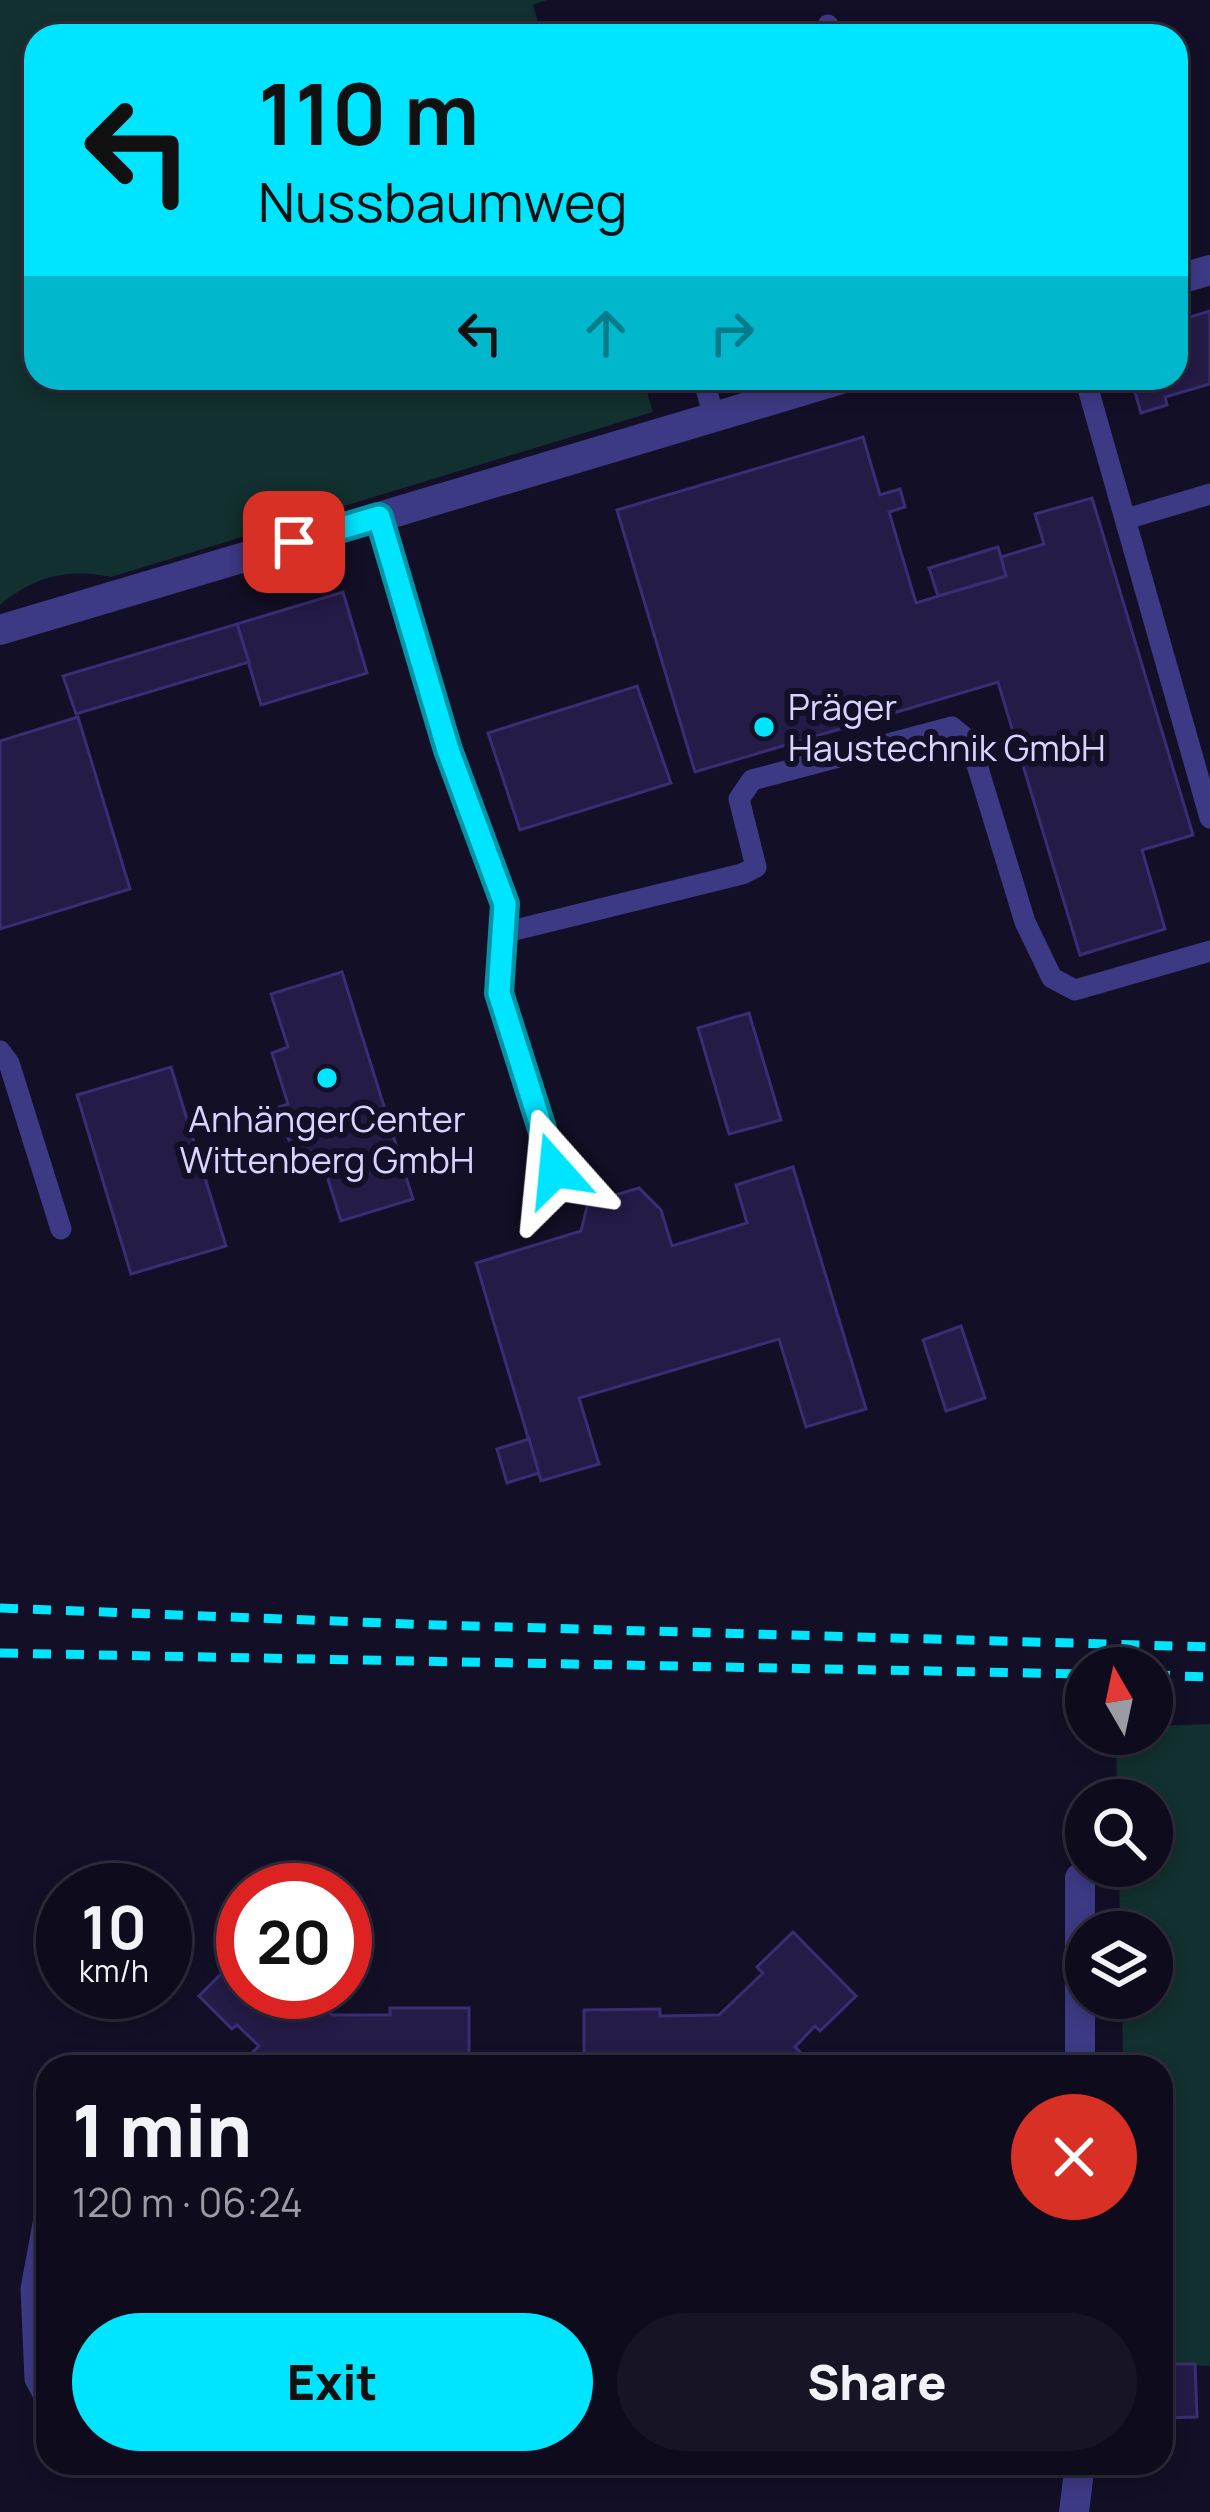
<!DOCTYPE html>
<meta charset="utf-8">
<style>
:root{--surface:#0e0b1c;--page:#171425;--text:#f1f3f6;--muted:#9b9ba3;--line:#2e2b3b;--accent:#00e5ff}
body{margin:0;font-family:Manrope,sans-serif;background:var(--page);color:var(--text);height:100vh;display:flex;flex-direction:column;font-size:45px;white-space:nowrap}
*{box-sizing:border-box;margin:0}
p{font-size:39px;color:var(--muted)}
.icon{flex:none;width:66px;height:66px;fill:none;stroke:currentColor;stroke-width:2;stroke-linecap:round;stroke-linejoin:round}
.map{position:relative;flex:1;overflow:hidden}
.details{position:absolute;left:36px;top:2055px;width:1137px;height:420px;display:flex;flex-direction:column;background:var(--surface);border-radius:36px;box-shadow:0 6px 18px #0003,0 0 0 3px var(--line)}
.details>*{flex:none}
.guide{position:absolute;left:24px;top:24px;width:1164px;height:366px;border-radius:36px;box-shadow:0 6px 18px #0003,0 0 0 3px var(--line);background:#00e5ff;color:#111;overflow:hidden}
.needle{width:78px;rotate:351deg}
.fabs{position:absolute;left:1065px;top:1647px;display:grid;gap:24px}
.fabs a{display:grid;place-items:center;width:108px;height:108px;border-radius:50%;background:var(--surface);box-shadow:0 6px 18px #0003,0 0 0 3px var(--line);font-size:60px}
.speed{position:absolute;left:36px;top:1863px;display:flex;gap:24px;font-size:60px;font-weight:700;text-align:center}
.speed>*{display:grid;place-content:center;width:156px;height:156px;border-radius:50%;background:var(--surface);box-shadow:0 6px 18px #0003,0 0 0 3px var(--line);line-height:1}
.speed small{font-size:30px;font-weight:400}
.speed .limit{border:18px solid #d22;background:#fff;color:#111}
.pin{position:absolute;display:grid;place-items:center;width:102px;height:102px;color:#fff;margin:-51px;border-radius:24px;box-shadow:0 6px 18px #0006}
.me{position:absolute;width:132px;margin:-66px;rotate:342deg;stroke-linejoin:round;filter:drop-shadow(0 0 9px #0008)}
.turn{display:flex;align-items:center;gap:42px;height:252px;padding:0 36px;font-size:54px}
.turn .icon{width:156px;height:156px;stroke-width:2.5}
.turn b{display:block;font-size:84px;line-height:102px}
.lanes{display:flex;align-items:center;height:114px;padding:0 36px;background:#0003;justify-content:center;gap:60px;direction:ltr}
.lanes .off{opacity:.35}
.round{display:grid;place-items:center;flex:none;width:126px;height:126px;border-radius:63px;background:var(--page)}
.overview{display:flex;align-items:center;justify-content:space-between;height:204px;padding:0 36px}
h1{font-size:72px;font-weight:800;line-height:90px}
.primary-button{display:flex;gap:24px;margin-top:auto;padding:24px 36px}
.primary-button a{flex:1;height:138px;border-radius:72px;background:var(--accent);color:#111;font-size:48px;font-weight:800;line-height:138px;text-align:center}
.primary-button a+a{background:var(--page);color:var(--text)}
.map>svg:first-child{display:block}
.green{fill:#12302f}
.building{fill:#241b47;stroke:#3b2d73;stroke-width:3}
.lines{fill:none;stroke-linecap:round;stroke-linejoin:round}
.service{stroke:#3d3a85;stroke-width:21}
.minor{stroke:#3d3a85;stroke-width:30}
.rail{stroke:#00e5ff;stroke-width:9;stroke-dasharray:18 15;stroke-linecap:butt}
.route-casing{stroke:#0095a6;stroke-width:30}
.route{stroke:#00e5ff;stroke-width:21}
.poi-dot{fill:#00e5ff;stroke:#130f26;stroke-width:4.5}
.labels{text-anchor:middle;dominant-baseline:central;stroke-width:12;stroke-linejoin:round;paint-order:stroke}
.poi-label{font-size:36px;fill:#d9d4ff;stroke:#130f26;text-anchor:start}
</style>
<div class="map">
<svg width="1210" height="2512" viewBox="0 0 1210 2512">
<rect width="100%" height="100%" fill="#130f26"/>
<g class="green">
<path d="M0 0H547L533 5 542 36H36V378H643L653 412 111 577C68 568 35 576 0 605Z"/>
<polygon points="1210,1724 1210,2366 1161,2364 1161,2067 1123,2067 1122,1998 1152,1998 1152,1932 1120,1932 1119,1866 1152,1866 1152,1800 1117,1800 1116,1734 1152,1734 1152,1726"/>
</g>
<g class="building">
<polygon points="1210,311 1210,384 1165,397 1167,405 1141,413 1131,378 1176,378 1176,321"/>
<polygon points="863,437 880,495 900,489 905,507 889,512 916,603 1006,576 1001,557 1044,544 1035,514 1092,498 1193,835 1142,850 1165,929 1080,955 998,682 695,772 617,510"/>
<polygon points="998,547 1006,576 938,596 929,568"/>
<polygon points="343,592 367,673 261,705 237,624"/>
<polygon points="237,624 249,662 76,714 63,676"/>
<polygon points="637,686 671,783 520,830 488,733"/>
<polygon points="78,717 130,889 0,929 0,741"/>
<polygon points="342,972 413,1199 341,1221 319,1150 294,1157 279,1107 288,1104 272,1053 288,1047 271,994"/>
<polygon points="749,1013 781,1120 729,1134 698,1028"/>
<polygon points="171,1067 226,1246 131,1274 77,1095"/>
<polygon points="793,1167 866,1409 806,1427 779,1339 579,1398 599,1464 541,1481 476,1263 581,1231 588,1203 639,1188 661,1210 672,1246 747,1223 736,1185"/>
<polygon points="961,1326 985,1398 946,1411 923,1340"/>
<polygon points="529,1439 539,1473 507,1483 497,1449"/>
<polygon points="793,1932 856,1996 820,2031 815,2026 795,2047 811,2063 815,2059 824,2067 584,2067 584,2010 660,2009 660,2016 719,2015 763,1973 757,1967"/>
<polygon points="243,1952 243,1992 309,1992 332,2015 390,2015 390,2008 469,2008 469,2067 232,2067 238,2061 241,2064 259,2046 237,2025 232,2029 199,1996"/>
<polygon points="1161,2364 1195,2364 1197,2417 1161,2418"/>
</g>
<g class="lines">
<g class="service">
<polyline points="828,25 831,36"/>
<polyline points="703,378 714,417"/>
<polyline points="1085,378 1210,818"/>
<polyline points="379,517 448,750 505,904 499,993 555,1170"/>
<polyline points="1126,519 1210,494"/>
<polyline points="503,933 742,874 756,867 739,799 752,780 952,727 970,742 1025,922 1052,978 1075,990 1210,951"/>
<polyline points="0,1051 9,1063 61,1229"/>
<polyline points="48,2197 31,2289 35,2379 48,2404"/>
</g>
<g class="minor">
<polyline points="1176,280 1210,270"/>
<polyline points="0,630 845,378"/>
<polyline points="1080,1878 1080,2067"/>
<polyline points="1074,2512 1080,2463"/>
</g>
<g class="rail">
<polyline points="0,1608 436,1625 1210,1647"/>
<polyline points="0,1653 1086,1674"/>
<polyline points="1152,1675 1210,1677"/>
</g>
</g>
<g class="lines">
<defs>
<polyline id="route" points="294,542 379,517 448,750 505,904 499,993 555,1170"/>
</defs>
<use href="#route" class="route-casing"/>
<use href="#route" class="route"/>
</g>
<g class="poi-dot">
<circle cx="764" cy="727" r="12"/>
<circle cx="327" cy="1078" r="12"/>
</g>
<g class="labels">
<g class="poi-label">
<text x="788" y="706">Präger<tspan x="788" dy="41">Haustechnik GmbH</tspan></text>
<text x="327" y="1118" text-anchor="middle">AnhängerCenter<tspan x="327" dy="41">Wittenberg GmbH</tspan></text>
</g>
</g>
</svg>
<div class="fabs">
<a><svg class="needle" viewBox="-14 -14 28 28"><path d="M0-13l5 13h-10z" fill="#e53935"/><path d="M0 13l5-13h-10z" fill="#9b9ba3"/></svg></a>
<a><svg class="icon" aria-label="search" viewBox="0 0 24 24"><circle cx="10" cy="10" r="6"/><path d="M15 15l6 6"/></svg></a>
<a><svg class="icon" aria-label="layers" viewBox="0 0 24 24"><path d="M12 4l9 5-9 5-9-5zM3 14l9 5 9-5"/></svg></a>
</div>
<div class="speed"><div>10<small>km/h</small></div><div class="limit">20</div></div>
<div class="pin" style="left:294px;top:542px;background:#d93025"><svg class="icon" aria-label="arrive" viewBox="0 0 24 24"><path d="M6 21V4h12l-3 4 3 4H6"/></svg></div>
<svg class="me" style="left:555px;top:1170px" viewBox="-20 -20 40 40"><path d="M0-17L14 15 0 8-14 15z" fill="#00e5ff" stroke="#fff" stroke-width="4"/></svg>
<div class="guide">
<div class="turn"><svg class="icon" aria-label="left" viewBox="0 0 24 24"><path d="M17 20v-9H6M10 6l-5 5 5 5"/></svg><div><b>110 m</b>Nussbaumweg</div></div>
<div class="lanes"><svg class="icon" aria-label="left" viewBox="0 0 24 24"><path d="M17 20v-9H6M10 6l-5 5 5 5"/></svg><svg class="icon off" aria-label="ahead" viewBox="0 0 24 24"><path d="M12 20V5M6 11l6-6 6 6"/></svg><svg class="icon off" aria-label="right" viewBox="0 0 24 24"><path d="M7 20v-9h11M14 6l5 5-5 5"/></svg></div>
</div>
<section class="details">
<div class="overview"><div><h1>1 min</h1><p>120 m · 06:24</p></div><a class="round" style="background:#d93025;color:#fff"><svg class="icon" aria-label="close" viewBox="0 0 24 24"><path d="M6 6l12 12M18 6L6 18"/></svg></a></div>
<div class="primary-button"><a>Exit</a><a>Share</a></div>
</section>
</div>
